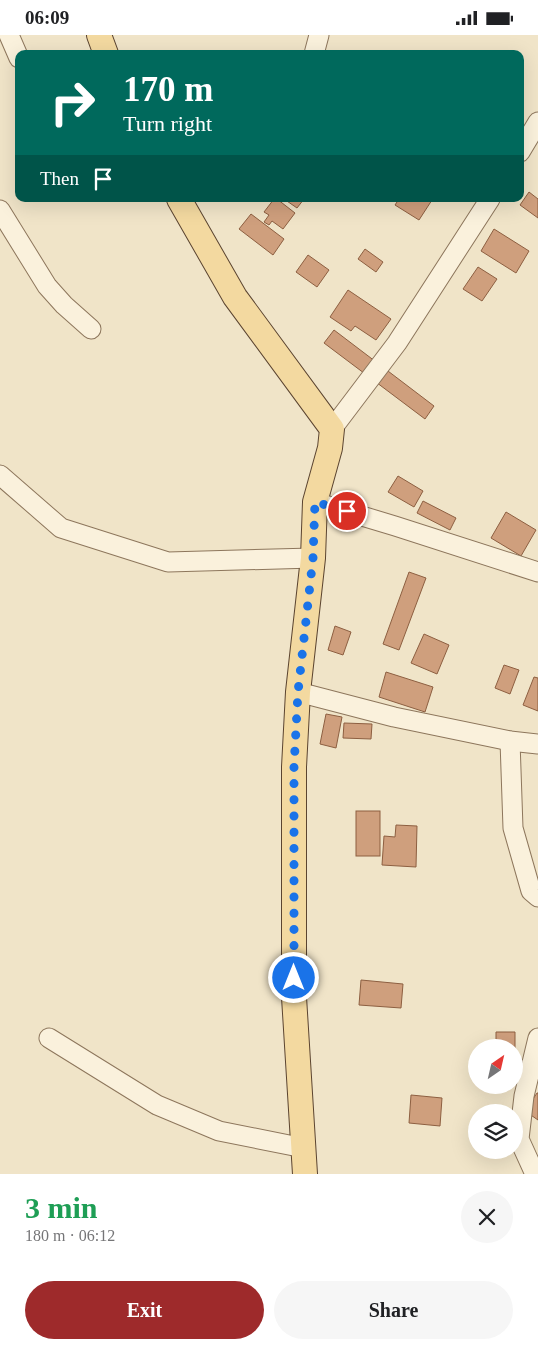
<!DOCTYPE html>
<meta charset="utf-8">
<style>
:root{--surface:#fff;--page:#f6f6f6;--text:#202124;--muted:#757577;--accent:#9e2a2b}
body{margin:0;font-family:"Times New Roman",serif;background:var(--page);color:var(--text);height:100vh;display:flex;flex-direction:column;font-size:19px;white-space:nowrap}
*{box-sizing:border-box;margin:0}
p{font-size:16px;color:var(--muted)}
.icon{flex:none;width:28px;height:28px;fill:none;stroke:currentColor;stroke-width:2;stroke-linecap:round;stroke-linejoin:round}
.map{position:relative;height:1139px;overflow:hidden}
.side{display:flex;flex-direction:column;background:var(--surface);flex:1}
.side>*{flex:none}
.top-card{position:absolute;left:15px;top:15px;width:509px;height:152px;border-radius:10px;box-shadow:0 5px 20px #0002;background:#00695c;color:#fff;overflow:hidden}
.needle{width:32px;rotate:34deg}
.fabs{position:absolute;left:468px;top:1004px;display:grid;gap:10px}
.fabs a{display:grid;place-items:center;width:55px;height:55px;border-radius:50%;background:var(--surface);box-shadow:0 5px 20px #0002;font-size:25px}
.pin{position:absolute;display:grid;place-items:center;width:42px;height:42px;color:#fff;margin:-21px;border:2px solid #fff;border-radius:50%;box-shadow:0 1px 5px #0007}
.me{position:absolute;width:55px;margin:-28px;rotate:0deg;stroke-linejoin:round;filter:drop-shadow(0 0 4px #0008)}
.turn{display:flex;align-items:center;gap:18px;height:105px;padding:0 25px;font-size:22px}
.turn .icon{width:65px;height:65px;stroke-width:2.5}
.turn b{display:block;font-size:35px;line-height:42px}
.then{display:flex;align-items:center;height:48px;padding:0 25px;background:#0003;gap:10px;font-size:19px}
.round{display:grid;place-items:center;flex:none;width:52px;height:52px;border-radius:26px;background:var(--page)}
.headline{display:flex;align-items:center;justify-content:space-between;height:85px;padding:0 25px}
h1{font-size:30px;font-weight:700;line-height:38px;color:#1e9e55}
.cta{display:flex;gap:10px;margin-top:auto;padding:10px 25px}
.cta a{flex:1;height:58px;border-radius:30px;background:var(--accent);color:#fff;font-size:20px;font-weight:700;line-height:58px;text-align:center}
.cta a+a{background:var(--page);color:var(--text)}
.status{display:flex;justify-content:space-between;align-items:center;height:35px;padding:0 25px;background:var(--surface);direction:ltr}
.status svg{height:14px;fill:currentColor}
.map>svg:first-child{display:block}
.building{fill:#cf9f7d;stroke:#8d5f41}
.lines{fill:none;stroke-linecap:round;stroke-linejoin:round}
.minor-casing{stroke:#8d765c;stroke-width:21}
.major-casing{stroke:#5b4430;stroke-width:26}
.minor{stroke:#faf1dc;stroke-width:19}
.major{stroke:#f3d9a0;stroke-width:24}
.route{stroke:#1a73e8;stroke-width:9;stroke-dasharray:0 16.2}
</style>
<div class="status"><b>06:09</b><svg viewBox="0 0 49 12"><path d="M0 12V9h3v3zM5 12V6h3v6zM10 12V3h3v9zM15 12V0h3v12zM26 1h20v11H26zM47 4h2v5h-2z"/></svg></div>
<div class="map">
<svg width="538" height="1139" viewBox="0 0 538 1139">
<rect width="100%" height="100%" fill="#f0e4c8"/>
<g class="building">
<polygon points="529,157 538,164 538,183 520,170"/>
<polygon points="274,164 277,164 295,178 283,194 272,186 269,190 264,187 269,180 264,177"/>
<polygon points="284,164 304,164 297,173"/>
<polygon points="399,164 430,164 432,165 419,185 395,170"/>
<polygon points="251,179 284,204 273,220 239,194"/>
<polygon points="494,194 529,216 516,238 481,216"/>
<polygon points="365,214 383,227 376,237 358,224"/>
<polygon points="308,220 329,235 317,252 296,237"/>
<polygon points="478,232 497,244 482,266 463,254"/>
<polygon points="348,255 391,284 376,305 355,291 351,296 330,282"/>
<polygon points="334,295 434,371 425,384 324,308"/>
<polygon points="398,441 423,456 414,472 388,457"/>
<polygon points="423,466 456,483 450,495 417,478"/>
<polygon points="506,477 536,495 521,521 491,503"/>
<polygon points="409,537 426,543 399,615 383,609"/>
<polygon points="335,591 351,597 343,620 328,615"/>
<polygon points="424,599 449,610 437,639 411,628"/>
<polygon points="504,630 519,635 510,659 495,653"/>
<polygon points="386,637 433,652 425,677 379,662"/>
<polygon points="534,642 538,643 538,676 523,670"/>
<polygon points="326,679 342,682 336,713 320,709"/>
<polygon points="344,688 372,689 371,704 343,703"/>
<rect x="356" y="776" width="24" height="45"/>
<polygon points="396,790 417,791 416,832 382,830 384,801 395,802"/>
<polygon points="361,945 403,949 401,973 359,970"/>
<polygon points="496,997 515,997 515,1014 514,1014 514,1012 496,1012"/>
<polygon points="537,1058 538,1058 538,1085 525,1076"/>
<polygon points="411,1060 442,1063 440,1091 409,1088"/>
</g>
<g class="lines">
<defs>
<g id="minor">
<polyline points="9,0 19,23"/>
<polyline points="314,19 319,0"/>
<polyline points="520,117 538,87"/>
<polyline points="0,175 47,251 64,270 91,294"/>
<polyline points="332,394 397,308 490,164"/>
<polyline points="0,440 61,493 168,527 313,523"/>
<polyline points="315,467 395,491 538,537"/>
<polyline points="298,657 394,682 510,706 538,709"/>
<polyline points="510,706 513,793 531,856 538,862"/>
<polyline points="49,1003 157,1070 219,1096 304,1113"/>
<polyline points="538,1003 524,1061 519,1104 534,1137 538,1139"/>
</g>
<g id="major">
<polyline points="99,0 106,19"/>
<polyline points="179,164 235,262 332,394 330,413 315,467 313,523 298,657 294,732 294,962 305,1139"/>
</g>
</defs>
<use href="#minor" class="minor-casing"/>
<use href="#major" class="major-casing"/>
<use href="#minor" class="minor"/>
<use href="#major" class="major"/>
</g>
<g class="lines">
<polyline class="route" points="294,943 294,732 298,657 313,523 315,467 347,476"/>
</g>
</svg>
<div class="fabs">
<a><svg class="needle" viewBox="-14 -14 28 28"><path d="M0-13l5 13h-10z" fill="#e53935"/><path d="M0 13l5-13h-10z" fill="#757577"/></svg></a>
<a><svg class="icon" aria-label="layers" viewBox="0 0 24 24"><path d="M12 4l9 5-9 5-9-5zM3 14l9 5 9-5"/></svg></a>
</div>
<div class="pin" style="left:347px;top:476px;background:#d93025"><svg class="icon" aria-label="arrive" viewBox="0 0 24 24"><path d="M6 21V4h12l-3 4 3 4H6"/></svg></div>
<svg class="me" style="left:294px;top:943px" viewBox="-20 -20 40 40"><circle r="17" fill="#1a73e8" stroke="#fff" stroke-width="3"/><path d="M0-11L8 9 0 5-8 9z" fill="#fff"/></svg>
<div class="top-card">
<div class="turn"><svg class="icon" aria-label="right" viewBox="0 0 24 24"><path d="M7 20v-9h11M14 6l5 5-5 5"/></svg><div><b>170 m</b>Turn right</div></div>
<div class="then">Then<svg class="icon" aria-label="arrive" viewBox="0 0 24 24"><path d="M6 21V4h12l-3 4 3 4H6"/></svg></div>
</div>
</div>
<section class="side">
<div class="headline"><div><h1>3 min</h1><p>180 m · 06:12</p></div><a class="round"><svg class="icon" aria-label="close" viewBox="0 0 24 24"><path d="M6 6l12 12M18 6L6 18"/></svg></a></div>
<div class="cta"><a>Exit</a><a>Share</a></div>
</section>
